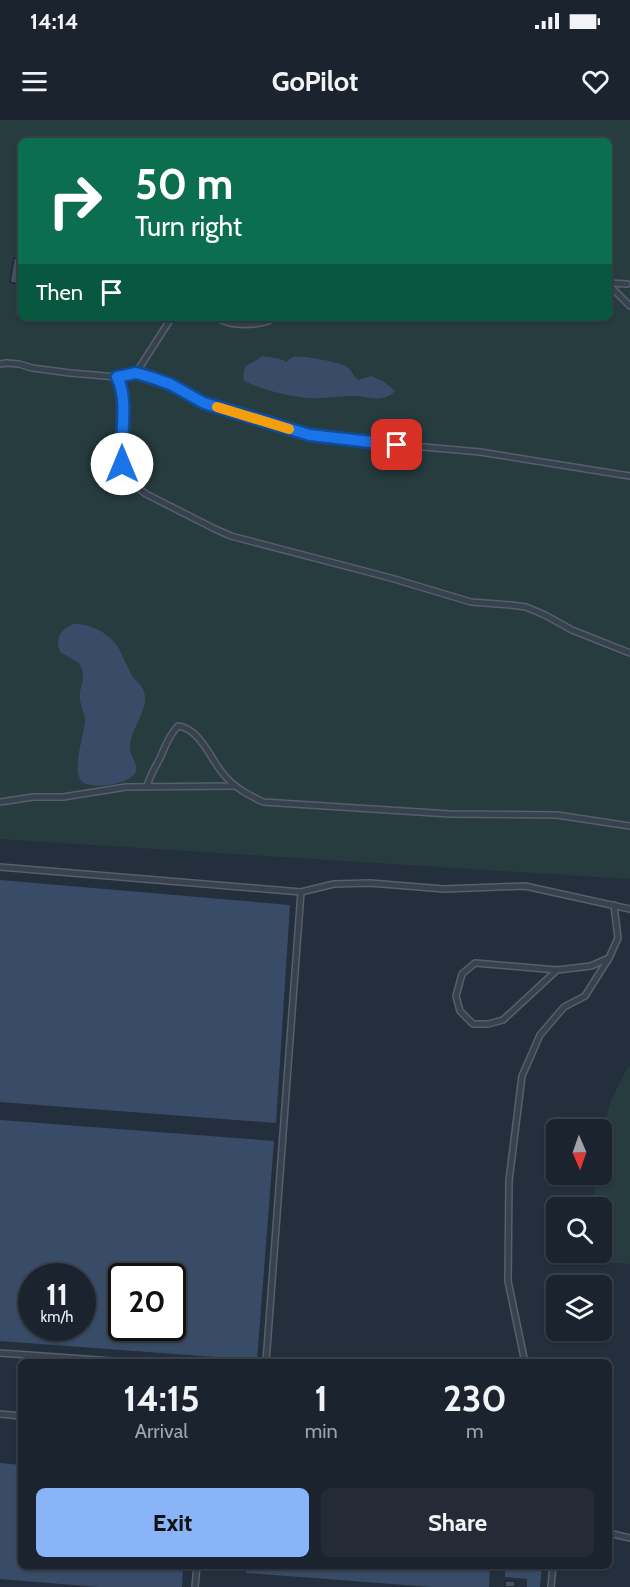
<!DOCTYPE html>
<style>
:root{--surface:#1b232e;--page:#242b36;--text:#f1f3f6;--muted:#a0a4aa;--line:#39404a;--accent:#8ab4f8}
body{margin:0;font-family:Cabin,sans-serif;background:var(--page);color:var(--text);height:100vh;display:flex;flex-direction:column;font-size:22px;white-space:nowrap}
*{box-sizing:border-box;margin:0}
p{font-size:20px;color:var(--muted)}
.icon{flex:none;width:33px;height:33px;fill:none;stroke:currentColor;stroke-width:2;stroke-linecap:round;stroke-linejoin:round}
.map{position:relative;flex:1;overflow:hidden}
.details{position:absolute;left:18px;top:1239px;width:594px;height:210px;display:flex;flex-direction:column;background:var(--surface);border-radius:9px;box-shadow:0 2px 4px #0004,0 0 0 2px var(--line)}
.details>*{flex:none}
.banner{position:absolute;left:18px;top:18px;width:594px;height:183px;border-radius:9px;box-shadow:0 2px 4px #0004,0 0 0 2px var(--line);background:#0b6e4f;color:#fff;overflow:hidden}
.needle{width:39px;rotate:178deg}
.buttons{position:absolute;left:546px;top:999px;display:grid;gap:12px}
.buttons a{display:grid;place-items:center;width:66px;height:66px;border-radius:9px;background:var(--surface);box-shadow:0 2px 4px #0004,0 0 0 2px var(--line);font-size:30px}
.speed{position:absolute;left:18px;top:1143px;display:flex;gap:12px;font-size:30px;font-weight:700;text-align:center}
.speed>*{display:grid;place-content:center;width:78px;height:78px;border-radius:50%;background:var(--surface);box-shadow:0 2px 4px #0004,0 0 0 2px var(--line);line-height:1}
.speed small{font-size:15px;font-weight:400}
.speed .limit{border:3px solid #111;border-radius:9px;background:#fff;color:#111}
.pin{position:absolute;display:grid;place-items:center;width:51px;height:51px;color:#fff;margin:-26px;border-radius:12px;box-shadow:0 3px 9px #0006}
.me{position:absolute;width:66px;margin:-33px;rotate:0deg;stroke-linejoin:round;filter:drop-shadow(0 0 4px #0008)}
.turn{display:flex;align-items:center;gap:21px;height:126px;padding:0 18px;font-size:27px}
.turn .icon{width:78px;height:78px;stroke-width:2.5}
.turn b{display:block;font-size:42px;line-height:51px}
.then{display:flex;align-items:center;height:57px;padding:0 18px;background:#0003;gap:12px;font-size:22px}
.eta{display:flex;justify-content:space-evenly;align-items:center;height:102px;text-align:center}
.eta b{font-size:36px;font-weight:700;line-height:42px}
.cta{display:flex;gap:12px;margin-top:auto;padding:12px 18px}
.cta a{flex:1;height:69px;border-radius:9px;background:var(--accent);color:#111;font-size:24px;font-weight:700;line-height:69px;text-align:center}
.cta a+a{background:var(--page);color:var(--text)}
.status{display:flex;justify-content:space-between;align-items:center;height:42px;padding:0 30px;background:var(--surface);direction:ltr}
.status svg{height:16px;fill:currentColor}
header{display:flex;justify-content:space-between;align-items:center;height:78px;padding:0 18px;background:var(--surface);font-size:27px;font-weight:700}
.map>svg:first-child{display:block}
.green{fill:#263c3f;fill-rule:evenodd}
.water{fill:#394c67;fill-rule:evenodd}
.building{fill:#455162;stroke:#1f2835;stroke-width:1.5}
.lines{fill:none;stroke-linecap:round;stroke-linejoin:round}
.service-casing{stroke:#565f6c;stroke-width:8}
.service{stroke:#38414e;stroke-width:5}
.route-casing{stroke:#114b97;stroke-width:15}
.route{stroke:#1a73e8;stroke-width:10}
.slow{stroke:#f59e0b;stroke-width:10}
</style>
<div class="status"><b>14:14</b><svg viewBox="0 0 49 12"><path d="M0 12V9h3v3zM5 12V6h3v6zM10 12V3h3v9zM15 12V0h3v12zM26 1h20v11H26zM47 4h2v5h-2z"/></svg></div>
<header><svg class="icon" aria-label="menu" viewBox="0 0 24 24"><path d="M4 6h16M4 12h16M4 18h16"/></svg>GoPilot<svg class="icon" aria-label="heart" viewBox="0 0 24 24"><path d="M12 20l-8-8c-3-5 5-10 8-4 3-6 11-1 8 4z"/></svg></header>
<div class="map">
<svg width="630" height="1467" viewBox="0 0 630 1467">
<rect width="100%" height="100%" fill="#242f3e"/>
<g class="green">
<path d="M0 0H630V759L0 719ZM21 21H609V198H21Z"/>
<polygon points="630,946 630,1144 566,1139 573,1133 602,1132 602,1088 594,1087 596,1055 602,1054 602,1014 611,980 627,949"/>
</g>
<g class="water">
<path d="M262 236C271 238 279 237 286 242 288 240 291 238 294 237 302 235 338 242 346 246 351 249 353 256 358 260L371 256 383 261 395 271C384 283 370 277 355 276 340 276 324 279 308 278 287 276 263 270 244 261 241 241 252 246 262 236Z"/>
<path d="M73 504C90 503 110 513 119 529 123 537 127 546 131 554 137 564 146 566 145 581 143 596 131 612 130 625 128 634 138 641 136 651 134 664 86 672 80 659 73 645 84 616 85 600 85 593 80 586 80 578 79 562 88 561 79 543L60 532C55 517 60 511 73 504Z"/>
<polygon points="0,760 290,785 276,1003 0,982"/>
<path d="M0 1000 274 1021 257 1240 0 1221ZM82 1156V1208H32V1156ZM172 1156V1208H122V1156Z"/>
<polygon points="0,1343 21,1345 21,1446 183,1446 182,1467 98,1467 0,1459"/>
<polygon points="246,1446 490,1446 489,1467 432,1467 246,1453"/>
<polygon points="505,1446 542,1446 540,1467 527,1467 527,1459 505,1457"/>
</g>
<g class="building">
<polygon points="14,138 21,139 21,165 10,162"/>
<rect x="505" y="1461" width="10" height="6"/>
</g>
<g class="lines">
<defs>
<g id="service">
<polyline points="609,163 627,164"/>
<polyline points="609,165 630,186"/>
<path d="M218 198C230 207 262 206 274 198"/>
<polyline points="0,244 6,243 19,244 32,248 70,253 117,257 136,253 170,200 174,198"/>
<polyline points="136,253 169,264 186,275 204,283 310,315 379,323 480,332 630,356"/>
<path d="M117 257C129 278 120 319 122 344L126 353 138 368 146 374 215 409 231 416 391 458 471 482 511 485 526 487 545 495 572 510 630 533"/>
<path d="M147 666C150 656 154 649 159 640 165 628 168 616 178 606 201 609 211 641 225 656 235 668 249 675 263 682L450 694 557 695 630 706"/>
<polyline points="0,682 33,677 63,677 126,667 235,666"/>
<polyline points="0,747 301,772 266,1242"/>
<polyline points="301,772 334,764 370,763 444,769 525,766 630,789"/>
<polyline points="557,850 503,900 488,904 473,904 460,891 456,876 462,854 475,843 557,850 591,846 609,838 618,818 614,785"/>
<polyline points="0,1233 126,1242"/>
<polyline points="527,1242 524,1238 508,1161 509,1061 522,956 540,915 564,887 585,876 609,838"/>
<polyline points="0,1294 21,1296"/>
<polyline points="609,1413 630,1418"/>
<polyline points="195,1467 197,1446"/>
<polyline points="551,1467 553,1446"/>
</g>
</defs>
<use href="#service" class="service-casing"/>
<use href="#service" class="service"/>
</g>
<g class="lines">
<defs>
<path id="route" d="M122 344C120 319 129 278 117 257L136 253 153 258 170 264 204 283 310 315 397 325"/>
</defs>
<use href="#route" class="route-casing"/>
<use href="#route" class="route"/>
<polyline class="slow" points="217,287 289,309"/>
</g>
</svg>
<div class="buttons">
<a><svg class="needle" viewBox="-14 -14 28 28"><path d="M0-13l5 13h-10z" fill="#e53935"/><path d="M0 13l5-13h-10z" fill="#a0a4aa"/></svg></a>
<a><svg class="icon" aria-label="search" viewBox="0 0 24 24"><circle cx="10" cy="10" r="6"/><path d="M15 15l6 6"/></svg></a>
<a><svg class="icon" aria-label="layers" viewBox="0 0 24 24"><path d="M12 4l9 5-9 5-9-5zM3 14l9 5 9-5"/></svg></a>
</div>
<div class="speed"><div>11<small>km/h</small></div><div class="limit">20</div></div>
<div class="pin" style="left:397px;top:325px;background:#d93025"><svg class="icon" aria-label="arrive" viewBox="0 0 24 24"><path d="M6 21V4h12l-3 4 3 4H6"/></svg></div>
<svg class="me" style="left:122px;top:344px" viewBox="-20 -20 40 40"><circle r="19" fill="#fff"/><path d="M0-13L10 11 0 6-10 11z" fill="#1a73e8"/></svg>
<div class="banner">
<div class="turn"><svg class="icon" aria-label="right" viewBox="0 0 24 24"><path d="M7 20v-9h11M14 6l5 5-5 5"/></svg><div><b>50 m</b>Turn right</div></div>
<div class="then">Then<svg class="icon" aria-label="arrive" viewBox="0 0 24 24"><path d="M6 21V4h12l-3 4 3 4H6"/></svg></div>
</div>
<section class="details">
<div class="eta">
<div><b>14:15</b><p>Arrival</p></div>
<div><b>1</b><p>min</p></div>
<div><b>230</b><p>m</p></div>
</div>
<div class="cta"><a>Exit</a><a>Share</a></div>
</section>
</div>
